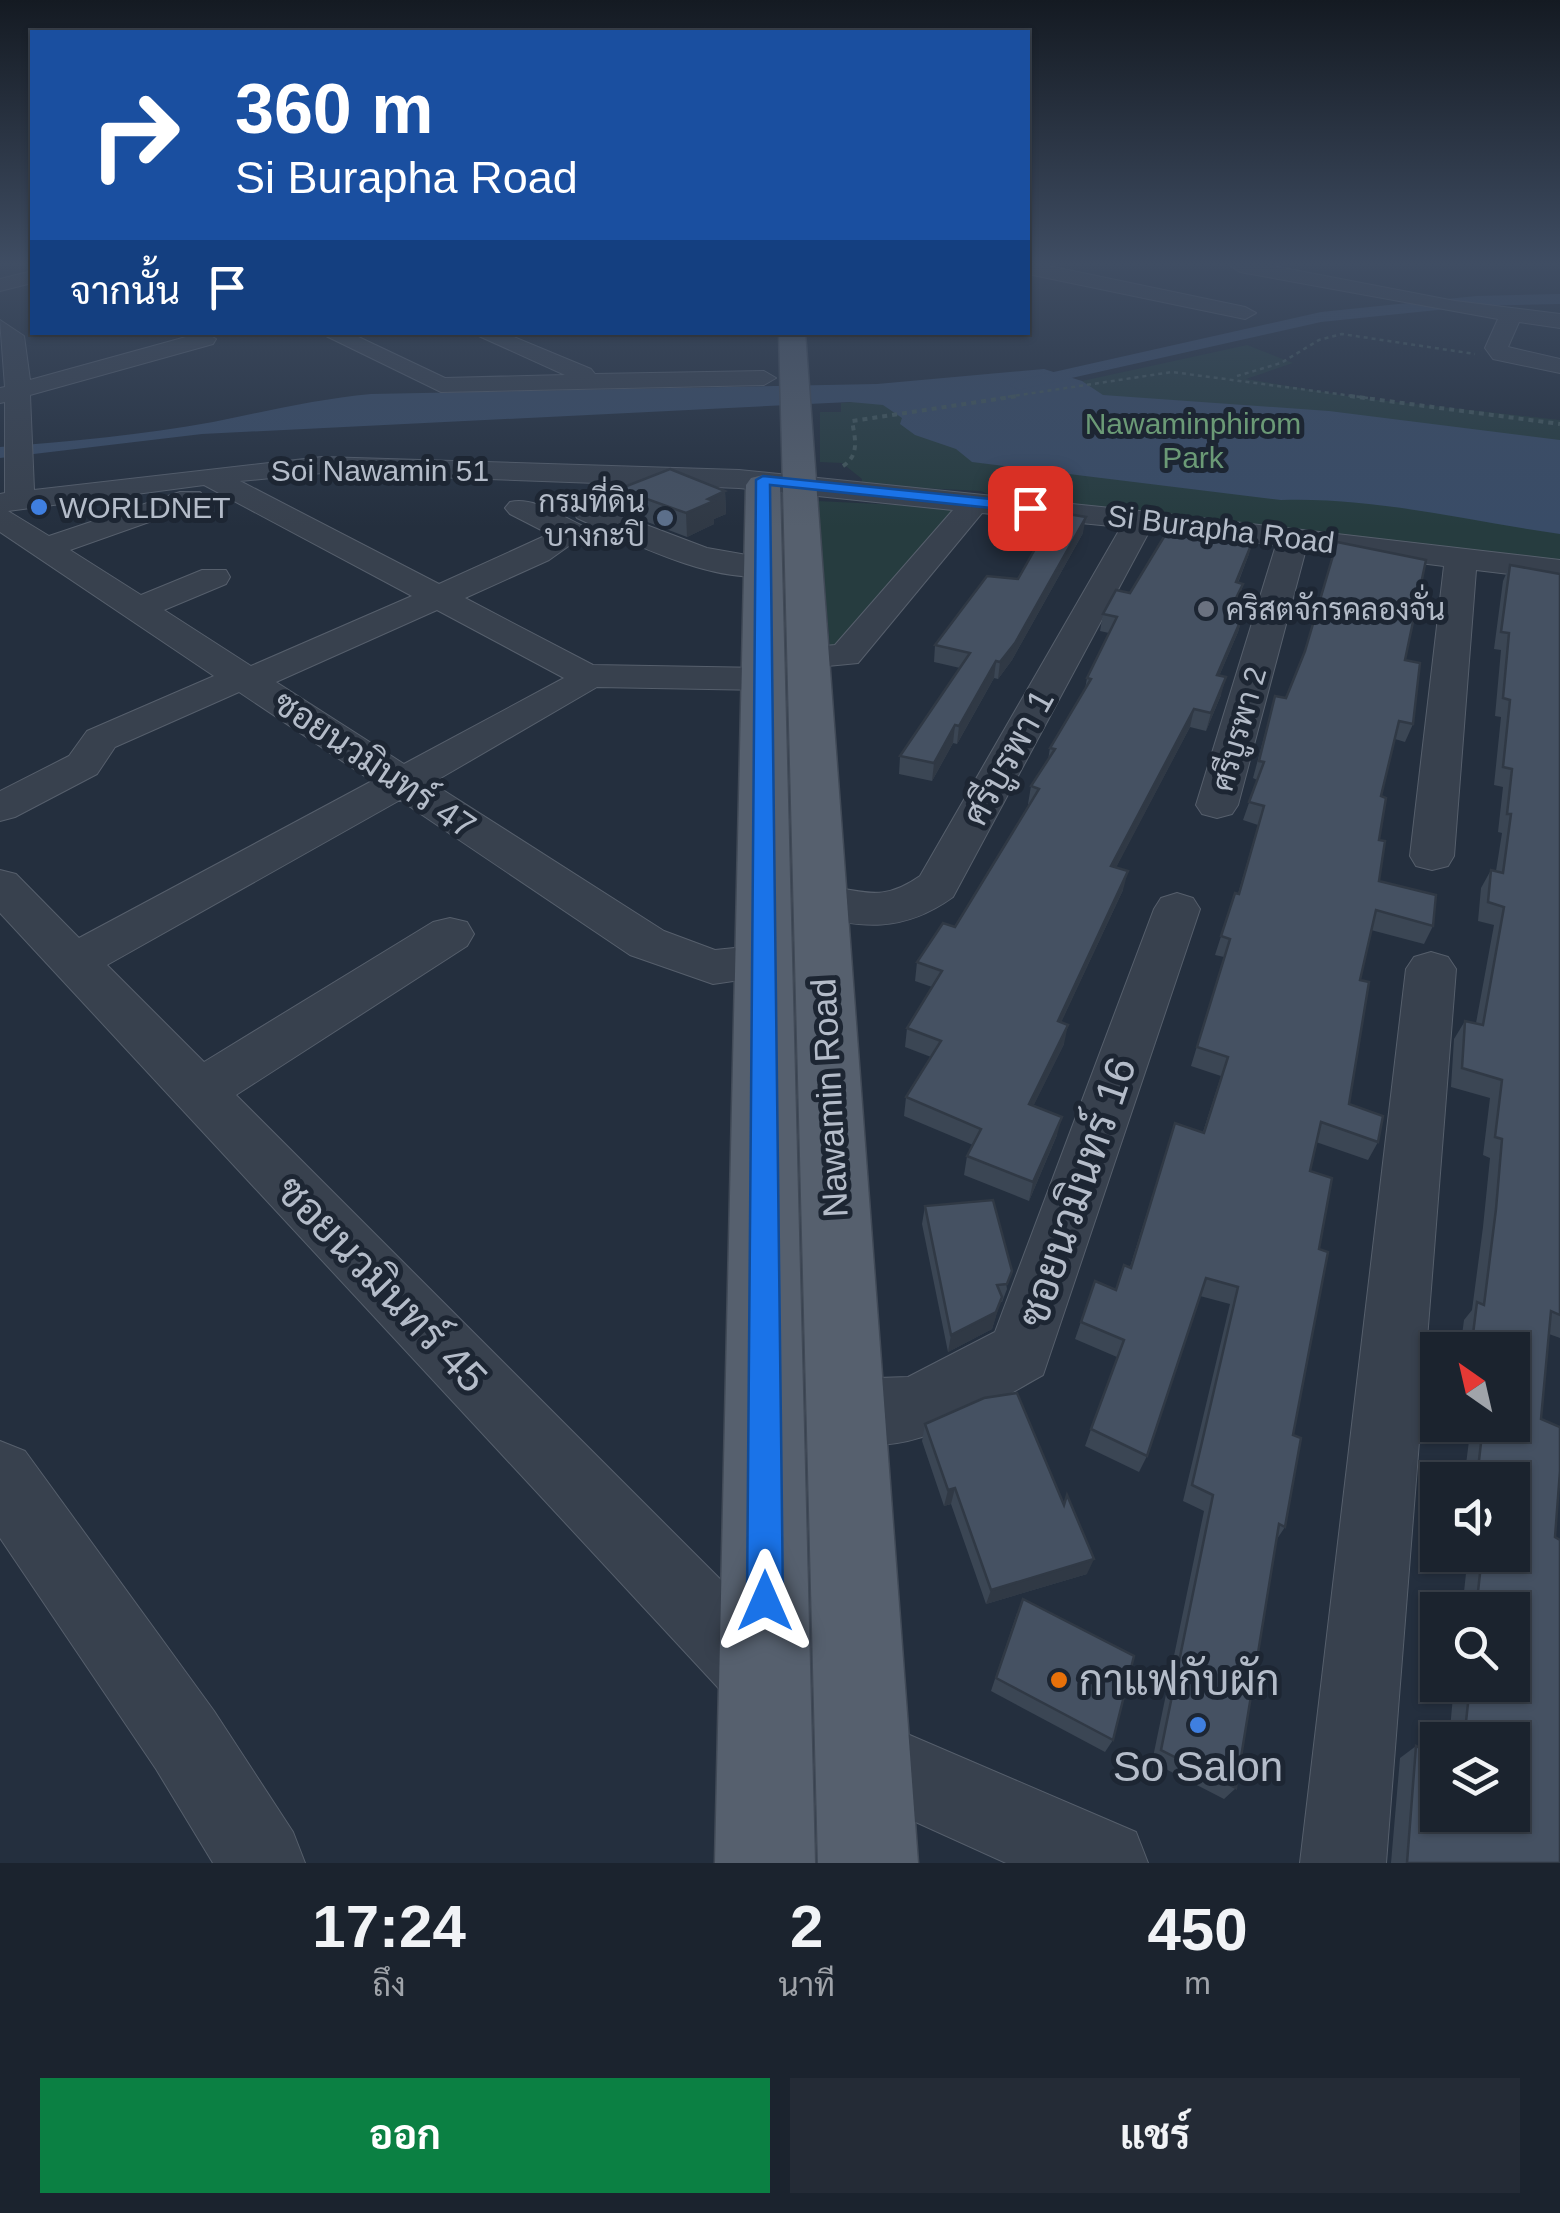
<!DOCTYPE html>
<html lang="th">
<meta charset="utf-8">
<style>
:root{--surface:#1b232e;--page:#242b36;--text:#f1f3f6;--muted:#a0a4aa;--line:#39404a;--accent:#0b8043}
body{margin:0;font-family:Arial,Sarabun,sans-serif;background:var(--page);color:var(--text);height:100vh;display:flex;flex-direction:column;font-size:38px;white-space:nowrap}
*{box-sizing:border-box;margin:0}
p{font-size:32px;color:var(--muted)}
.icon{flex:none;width:55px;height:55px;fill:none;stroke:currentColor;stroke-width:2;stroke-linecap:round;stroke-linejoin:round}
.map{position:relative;height:1863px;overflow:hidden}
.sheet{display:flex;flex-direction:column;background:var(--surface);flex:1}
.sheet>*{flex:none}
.banner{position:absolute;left:30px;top:30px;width:1000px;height:305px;border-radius:0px;box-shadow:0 2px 8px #0004,0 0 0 2px var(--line);background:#1a4fa0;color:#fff;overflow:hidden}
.needle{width:65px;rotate:326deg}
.controls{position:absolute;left:1420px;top:1332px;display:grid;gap:20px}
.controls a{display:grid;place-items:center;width:110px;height:110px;border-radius:0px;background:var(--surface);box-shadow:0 2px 8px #0004,0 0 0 2px var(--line);font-size:50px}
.pin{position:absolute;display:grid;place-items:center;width:85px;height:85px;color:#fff;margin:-42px;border-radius:20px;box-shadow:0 5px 15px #0006}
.me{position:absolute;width:110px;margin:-55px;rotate:0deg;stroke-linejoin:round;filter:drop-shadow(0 0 8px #0008)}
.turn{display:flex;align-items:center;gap:35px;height:210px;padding:0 40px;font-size:45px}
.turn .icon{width:130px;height:130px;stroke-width:2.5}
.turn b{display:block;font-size:70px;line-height:85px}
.then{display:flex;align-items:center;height:95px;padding:0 40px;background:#0003;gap:20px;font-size:38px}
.eta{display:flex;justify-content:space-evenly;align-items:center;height:170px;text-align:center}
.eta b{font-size:60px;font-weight:700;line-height:70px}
.cta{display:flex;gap:20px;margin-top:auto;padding:20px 40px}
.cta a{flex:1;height:115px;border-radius:0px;background:var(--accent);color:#fff;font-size:40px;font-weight:700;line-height:115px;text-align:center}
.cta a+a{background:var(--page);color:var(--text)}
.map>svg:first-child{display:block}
.green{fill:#263c3f}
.water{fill:#394c67}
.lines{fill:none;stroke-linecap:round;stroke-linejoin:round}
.canal{fill:#394c67;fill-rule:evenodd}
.minor-casing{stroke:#565f6c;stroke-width:2}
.major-casing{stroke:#414a57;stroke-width:3}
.path-far1{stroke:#44595c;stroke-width:2.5;stroke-dasharray:4 4;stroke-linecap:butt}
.path{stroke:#44595c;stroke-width:4;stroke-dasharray:5 5;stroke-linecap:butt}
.minor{fill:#38414e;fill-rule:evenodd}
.major{fill:#56606e;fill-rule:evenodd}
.wall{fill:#3b4654}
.shaded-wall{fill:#303945}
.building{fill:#455162;stroke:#303945;stroke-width:2.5}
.route{fill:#1a73e8;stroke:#114b97;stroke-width:2.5}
.shop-dot{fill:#3f7fe0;stroke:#1d2633;stroke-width:4}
.service-dot{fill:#5c6f8a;stroke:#1d2633;stroke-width:4}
.worship-dot{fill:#6b7280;stroke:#1d2633;stroke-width:4}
.food-dot{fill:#e8710a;stroke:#1d2633;stroke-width:4}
.labels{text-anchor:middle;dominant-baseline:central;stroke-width:10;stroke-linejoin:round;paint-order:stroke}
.far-park-label{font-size:30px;fill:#6b9a76;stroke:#1d2633}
.far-street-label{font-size:30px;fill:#b4bcc9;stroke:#1d2633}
.far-poi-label{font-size:30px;fill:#b4bcc9;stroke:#1d2633;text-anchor:start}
.street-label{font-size:35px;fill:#b4bcc9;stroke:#1d2633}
.near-street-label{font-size:42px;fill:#b4bcc9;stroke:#1d2633}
.near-poi-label{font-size:42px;fill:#b4bcc9;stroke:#1d2633;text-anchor:start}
</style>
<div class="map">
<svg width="1560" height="1863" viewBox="0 0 1560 1863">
<rect width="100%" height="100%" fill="#242f3e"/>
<g class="green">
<polygon points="1247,345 1293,363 1246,379 1359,398 1560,420 1560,565 995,497 981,491 862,485 862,479 842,463 820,462 820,412 841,412 841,403 1082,381"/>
<polygon points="817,501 963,508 850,641 830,646"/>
</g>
<path class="water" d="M1044 369 1082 381 1103 395 1329 411 1560 440V534C1467 521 1376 497 1281 500L972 462 956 449 915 435 900 424 902 418 883 405 850 402 202 434 0 458V447C71 441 143 435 213 422 267 411 317 399 371 394L877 384Z"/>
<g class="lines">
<polygon class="canal" points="1560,294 1560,304 1476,306 1321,322 1018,390 1009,385 1018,380 1321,312 1476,296"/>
<defs>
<g id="minor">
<polygon points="1028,266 1049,266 1245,307 1256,313 1245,319 1028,274"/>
<polygon points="1231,266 1273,266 1455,301 1560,314 1560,328 1519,322 1508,347 1560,359 1560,373 1493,359 1485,348 1498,319 1240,272"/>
<polygon points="32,271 32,283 0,291 0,279"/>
<path d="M0 320 24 336 30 380 204 332 216 339 213 344 30 395 34 490 322 457 739 470 1140 511 1560 560V580L1476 570 1454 856 1448 866 1432 870 1416 866 1410 856 1444 566 1306 549 1238 805 1232 814 1217 818 1202 814 1196 805 1276 545 1150 530 953 897C903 933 861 929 803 913L796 902 803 891C852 877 869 912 920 876L1121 527 982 513 858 663 807 668 794 665 789 657 794 649 835 645 953 510 739 488 666 485 612 512 707 548 775 560 780 567 775 574C720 588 628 541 577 518L573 512 577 506 624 484 322 473 240 481 439 584 549 534 510 514 505 508 510 502C533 496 561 516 583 526L587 533 549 560 465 598 593 665 764 668 777 671 782 679 777 687 764 690 597 687 432 783 664 931 715 950 765 945 782 950 789 962 782 974 713 984 630 955 400 800 107 965 204 1062 433 922 450 918 467 922 474 934 467 946 236 1095 792 1651 804 1679 792 1707 764 1719 736 1707 0 913V870L16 874 79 938 372 781 239 692 115 747 97 774 15 817 0 821V791L69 756 87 731 214 676 0 532V494L5 493V402L0 403V388L5 387ZM204 485 412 596 251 666 164 610 226 584 230 577 226 570H202L141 595 70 550 200 504 205 498 200 492H180L49 536 8 511ZM437 610 564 678 404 764 276 682Z"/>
<polygon points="318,332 348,332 445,378 565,375 470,332 502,332 591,369 595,374 764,371 776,378 764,385 441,392"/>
<path d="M1177 893 1193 898 1200 909 1043 1375C974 1413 904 1468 822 1435L812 1412 822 1389 846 1379 908 1377 995 1332 1154 909 1161 898Z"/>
<polygon points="1431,952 1448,957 1456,969 1386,1863 1300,1863 1406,969 1414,957"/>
<polygon points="0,1441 25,1451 214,1711 293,1832 305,1863 213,1863 156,1769 0,1538"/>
<polygon points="863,1715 1136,1832 1148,1863 1006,1863 834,1785 822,1756 834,1727"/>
</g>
<g id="major">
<polygon points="779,332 805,332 918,1863 818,1863"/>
<polygon points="763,475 775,478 780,485 815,1863 715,1863 746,485 751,478"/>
</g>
</defs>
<use href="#minor" class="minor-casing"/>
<use href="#major" class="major-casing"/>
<g class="path-far1">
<polyline points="1237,376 1281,363 1319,340 1342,334 1475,354"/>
<polyline points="1000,398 1172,372 1368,398"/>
</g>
<g class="path">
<polyline points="1350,396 1560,424"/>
<path d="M843 466C860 455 855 438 852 421L1017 396"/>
</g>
<use href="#minor" class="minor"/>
<use href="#major" class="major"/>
</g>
<g class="wall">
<polygon points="619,489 725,491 726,514 714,519 714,524 687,537 621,512"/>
<polygon points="1083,533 1012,660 998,679 994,678 957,744 953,743 932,781 899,774 900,756 960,668 934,662 935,645 1018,579"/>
<polygon points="1249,554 1238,583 1243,584 1239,601 1232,612 1243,615 1238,632 1219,676 1221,695 1206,731 1190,727 1116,867 1123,890 1061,1022 1064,1044 1033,1106 1057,1135 1029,1201 964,1175 967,1156 973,1145 904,1116 906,1097 931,1057 905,1047 907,1028 932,987 915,981 917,962 955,927 1029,805 1028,804 1031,786 1048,760 1050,748 1085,689 1087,678 1109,633 1100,631 1103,614 1130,593"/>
<polygon points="1510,565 1560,574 1560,1338 1549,1334 1541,1419 1555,1537 1560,1863 1391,1863 1400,1758 1416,1746 1438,1815 1512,1740 1449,1740 1454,1685 1512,1685 1512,1610 1462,1610 1468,1555 1512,1555 1512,1480 1464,1480 1471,1425 1512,1425 1512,1350 1460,1350 1464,1320 1472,1310 1483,1227 1490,1158 1483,1155 1490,1098 1451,1087 1454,1039 1465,1021 1476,1023 1494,925 1478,921 1481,888 1491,870 1496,871 1502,833 1498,832 1503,787 1494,785 1501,717 1495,716 1501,650 1494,649 1503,581"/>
<polygon points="1405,660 1413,724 1405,742 1395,739 1381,796 1379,881 1433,926 1424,944 1371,930 1360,980 1349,1104 1378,1142 1368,1160 1316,1142 1310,1171 1319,1249 1293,1435 1285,1527 1277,1539 1236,1788 1224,1799 1152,1762 1204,1511 1183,1501 1230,1304 1200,1296 1147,1456 1139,1472 1085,1446 1117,1357 1075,1339 1095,1281 1116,1289 1130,1267 1175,1123 1203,1132 1221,1076 1191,1066 1224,957 1215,955 1235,893 1238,894 1258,825 1243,820 1257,780 1253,778 1275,696 1286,698"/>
<polygon points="993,1200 1007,1289 1002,1302 1000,1302 992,1329 948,1352 922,1224 925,1206"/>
<polygon points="925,1424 1087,1574 986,1604 951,1504 944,1506 922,1441"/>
<polygon points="1017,1613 1113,1740 1105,1752 991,1691"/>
</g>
<g class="shaded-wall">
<polygon points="725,491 726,514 714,519 714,524 687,537 686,513 708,499"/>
<polygon points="1086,517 1083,533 1012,660 998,679 1000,662"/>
<polygon points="1254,538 1249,554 1231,599 1236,582"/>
<polygon points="1243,584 1239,601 1224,629 1229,612"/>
<polygon points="1243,615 1238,632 1212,693 1217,675"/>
<polygon points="996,661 994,678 957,744 959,726"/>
<polygon points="1226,677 1221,695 1206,731 1211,713"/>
<polygon points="1194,709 1190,727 1107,885 1111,866"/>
<polygon points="955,725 953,743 932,781 934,763"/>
<polygon points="1128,871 1123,890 1053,1040 1058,1021"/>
<polygon points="1068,1025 1064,1044 1025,1123 1029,1104"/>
<polygon points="1062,1117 1057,1135 1029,1201 1033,1182"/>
<polygon points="1002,1297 992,1329 948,1352 951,1335"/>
<polygon points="955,1488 951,1504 944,1506 948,1490"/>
<polygon points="1094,1559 1087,1574 986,1604 991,1590"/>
</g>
<g class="building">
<polygon points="670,469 725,491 708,499 714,501 686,513 619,489"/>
<polygon points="1056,512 1086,517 1015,643 1000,662 996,661 959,726 955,725 934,763 900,756 970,653 935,645 987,576 1018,579"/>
<polygon points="1173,522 1254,538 1236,582 1243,584 1229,612 1243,615 1217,675 1226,677 1211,713 1194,709 1111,866 1128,871 1058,1021 1068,1025 1029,1104 1062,1117 1033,1182 967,1156 981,1129 906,1097 941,1041 907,1028 942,971 917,962 943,923 955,927 1039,789 1031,786 1055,749 1050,748 1091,679 1087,678 1117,617 1103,614 1116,590 1130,593"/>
<polygon points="1337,542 1426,560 1405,660 1420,663 1413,724 1399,721 1381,796 1386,798 1379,840 1385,841 1379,881 1436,895 1433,926 1376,910 1360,980 1369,982 1349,1104 1383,1116 1378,1142 1321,1122 1310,1171 1332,1178 1319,1249 1328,1252 1293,1435 1301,1438 1285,1527 1279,1524 1236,1788 1161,1750 1213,1495 1192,1485 1238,1287 1206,1278 1147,1456 1091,1429 1124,1340 1081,1322 1095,1281 1116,1290 1124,1265 1131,1268 1175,1123 1204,1133 1228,1057 1197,1047 1230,939 1221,936 1235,893 1239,894 1264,806 1249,802 1264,762 1259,761 1275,696 1286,698 1305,651"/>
<polygon points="1510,565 1560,574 1560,1315 1551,1311 1541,1419 1560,1427 1560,1471 1555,1537 1560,1540 1560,1863 1407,1863 1416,1746 1438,1756 1438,1815 1512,1815 1512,1740 1464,1740 1470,1685 1512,1685 1512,1610 1476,1610 1482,1555 1512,1555 1512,1480 1482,1480 1477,1478 1483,1425 1512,1425 1512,1350 1471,1350 1477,1302 1484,1305 1496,1209 1502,1139 1495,1137 1502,1080 1462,1068 1465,1021 1483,1025 1504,907 1488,902 1491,870 1503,873 1511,814 1507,814 1512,769 1503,767 1510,700 1503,698 1509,633 1501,632"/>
<polygon points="993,1200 1012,1271 1007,1284 997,1285 1002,1297 996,1312 951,1335 925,1206"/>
<polygon points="1017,1393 1064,1505 1067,1495 1094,1559 991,1590 955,1488 948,1490 925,1424 984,1398"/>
<polygon points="1023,1599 1134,1656 1113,1740 996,1678"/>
</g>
<linearGradient id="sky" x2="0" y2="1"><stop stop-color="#141a22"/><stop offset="0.5" stop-color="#3f4d63"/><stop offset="1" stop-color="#3f4d63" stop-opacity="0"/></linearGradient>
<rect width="1560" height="527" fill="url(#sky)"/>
<polygon class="route" points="763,476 1030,503 1037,508 1030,512 770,485 783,1601 778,1614 765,1619 752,1614 747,1601 756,480"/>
<g class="shop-dot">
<circle cx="39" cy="507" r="10"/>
<circle cx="1198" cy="1725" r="10"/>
</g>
<circle class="service-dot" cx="665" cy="518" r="10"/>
<circle class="worship-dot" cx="1206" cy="609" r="10"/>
<circle class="food-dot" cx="1059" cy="1680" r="10"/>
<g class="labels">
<g class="far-park-label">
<text x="1193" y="423">Nawaminphirom<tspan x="1193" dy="34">Park</tspan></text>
</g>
<g class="far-street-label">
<text x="380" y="470">Soi Nawamin 51</text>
<text transform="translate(1221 529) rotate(7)">Si Burapha Road</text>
<text transform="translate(1239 729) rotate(-74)">ศรีบูรพา 2</text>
</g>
<g class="far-poi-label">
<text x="645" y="501" text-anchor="end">กรมที่ดิน<tspan x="645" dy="34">บางกะปิ</tspan></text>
<text x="59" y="507">WORLDNET</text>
<text x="1226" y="609">คริสตจักรคลองจั่น</text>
</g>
<g class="street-label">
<text transform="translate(1008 757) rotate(-61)">ศรีบูรพา 1</text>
<text transform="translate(375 764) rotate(34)">ซอยนวมินทร์ 47</text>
<text transform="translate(829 1098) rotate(-93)">Nawamin Road</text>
</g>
<g class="near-street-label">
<text transform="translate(1077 1192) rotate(-71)">ซอยนวมินทร์ 16</text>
<text transform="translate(382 1284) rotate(46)">ซอยนวมินทร์ 45</text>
</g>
<g class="near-poi-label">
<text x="1079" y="1680">กาแฟกับผัก</text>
<text x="1198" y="1766" text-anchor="middle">So Salon</text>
</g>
</g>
</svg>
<div class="controls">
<a><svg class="needle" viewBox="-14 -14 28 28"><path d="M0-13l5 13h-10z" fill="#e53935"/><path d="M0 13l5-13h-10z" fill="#a0a4aa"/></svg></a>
<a><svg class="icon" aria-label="sound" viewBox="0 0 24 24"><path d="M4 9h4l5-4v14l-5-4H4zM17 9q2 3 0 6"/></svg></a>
<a><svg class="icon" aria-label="search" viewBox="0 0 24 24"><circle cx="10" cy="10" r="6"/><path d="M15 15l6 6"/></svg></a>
<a><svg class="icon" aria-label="layers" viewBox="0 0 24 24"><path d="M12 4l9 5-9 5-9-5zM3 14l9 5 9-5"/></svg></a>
</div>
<div class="pin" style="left:1030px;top:508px;background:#d93025"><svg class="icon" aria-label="arrive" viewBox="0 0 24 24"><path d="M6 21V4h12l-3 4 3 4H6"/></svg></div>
<svg class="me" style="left:765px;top:1601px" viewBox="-20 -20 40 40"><path d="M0-17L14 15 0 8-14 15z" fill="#1a73e8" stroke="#fff" stroke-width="4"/></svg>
<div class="banner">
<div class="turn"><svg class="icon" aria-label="right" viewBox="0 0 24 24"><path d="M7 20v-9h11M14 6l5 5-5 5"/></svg><div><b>360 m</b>Si Burapha Road</div></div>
<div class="then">จากนั้น<svg class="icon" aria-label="arrive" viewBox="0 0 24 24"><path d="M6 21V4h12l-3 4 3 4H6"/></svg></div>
</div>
</div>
<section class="sheet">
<div class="eta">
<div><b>17:24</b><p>ถึง</p></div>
<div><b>2</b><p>นาที</p></div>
<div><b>450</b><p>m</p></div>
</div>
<div class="cta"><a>ออก</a><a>แชร์</a></div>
</section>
